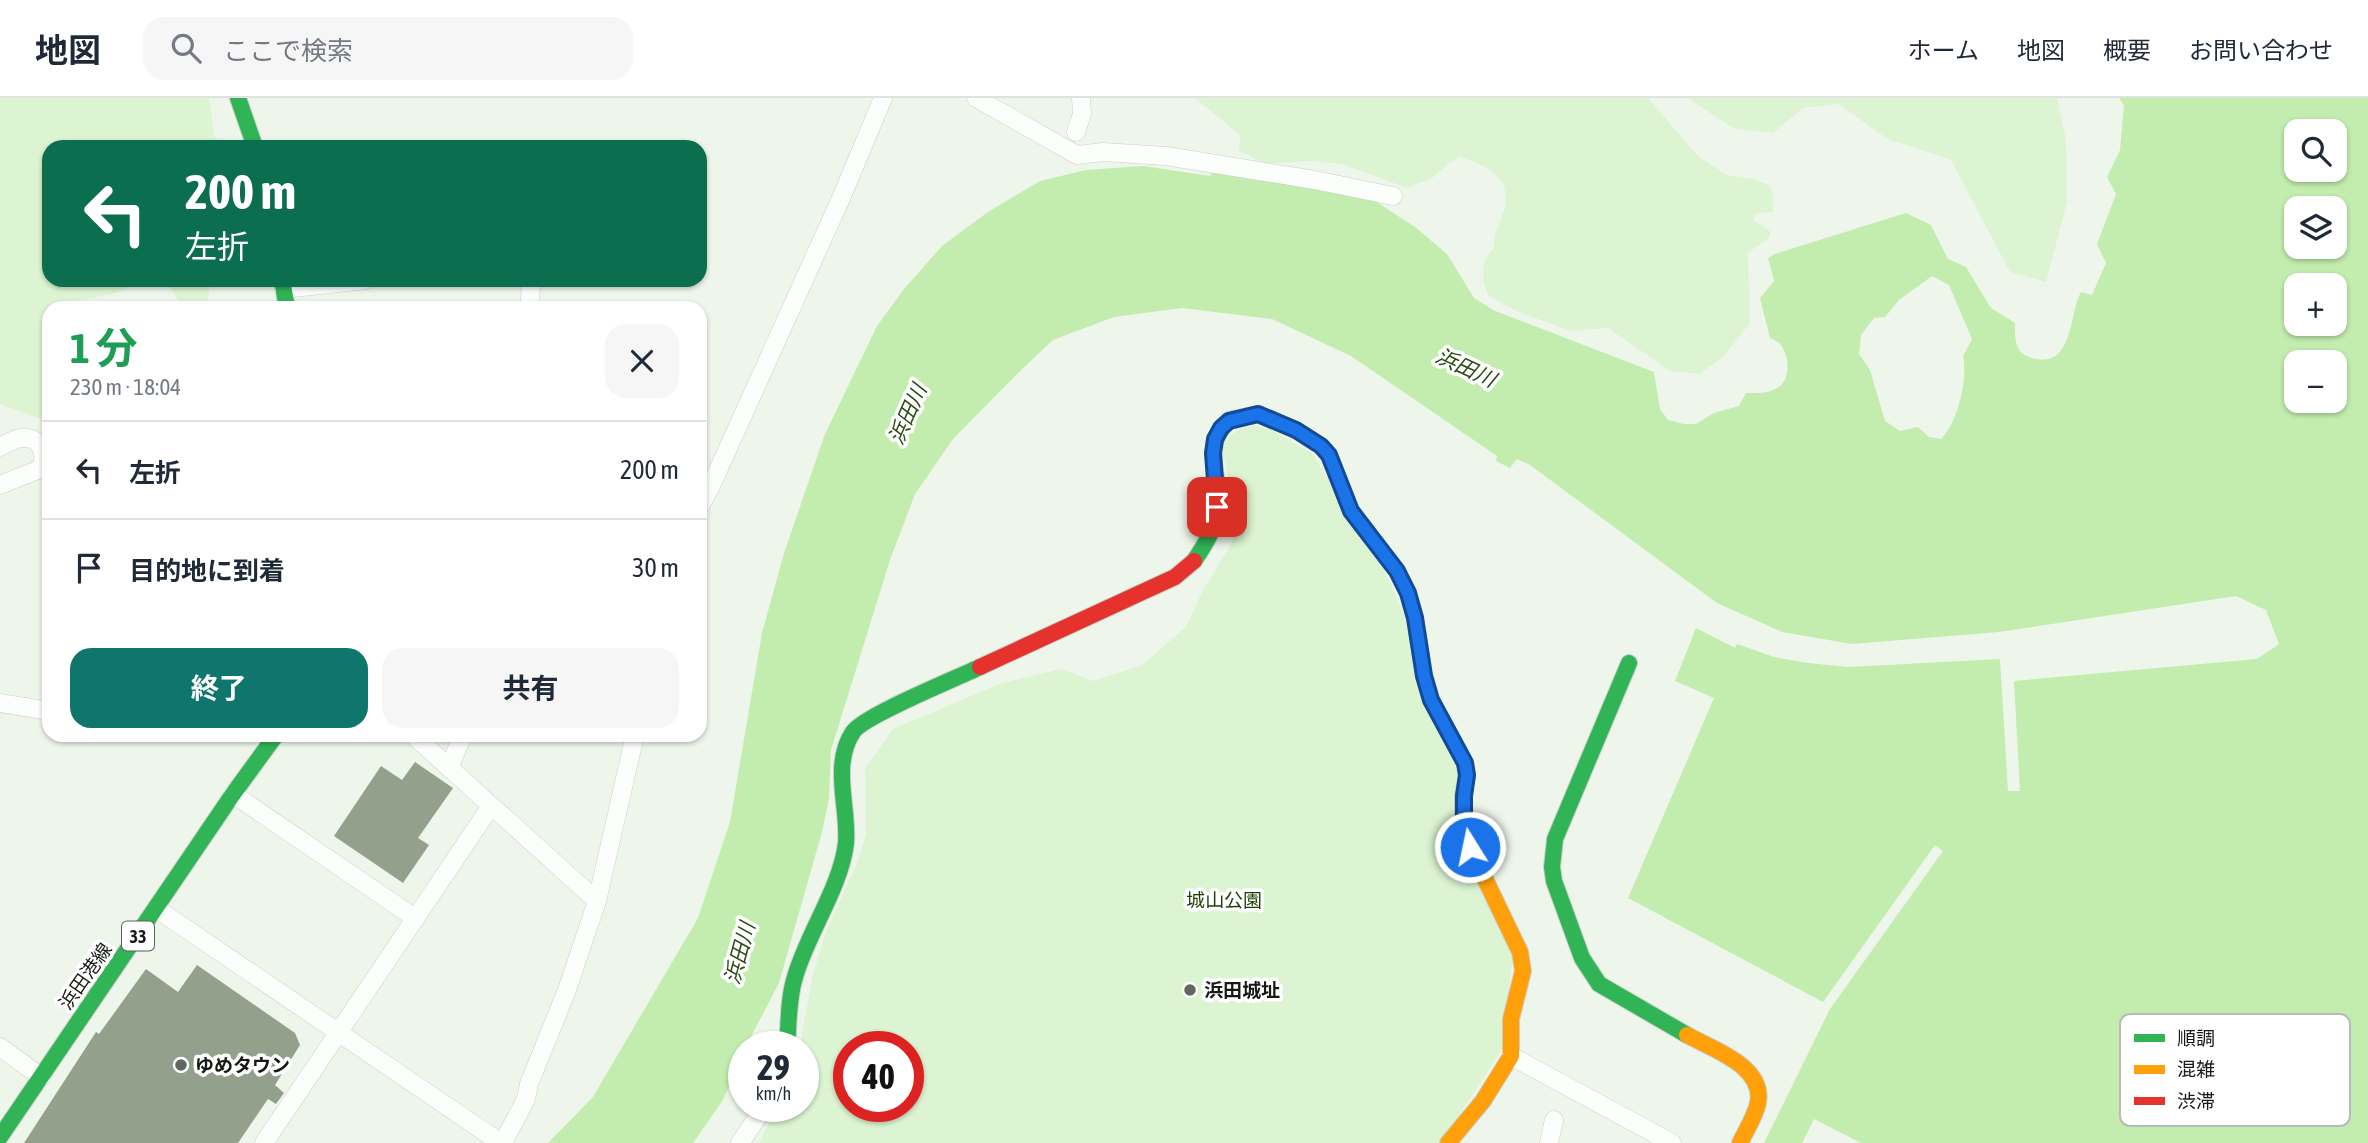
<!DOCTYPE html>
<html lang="ja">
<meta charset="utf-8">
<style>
:root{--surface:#fff;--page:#f6f6f7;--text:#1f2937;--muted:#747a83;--line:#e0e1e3;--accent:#0f766e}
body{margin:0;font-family:"Asap Condensed","Noto Sans JP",sans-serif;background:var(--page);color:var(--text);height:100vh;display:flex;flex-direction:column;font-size:26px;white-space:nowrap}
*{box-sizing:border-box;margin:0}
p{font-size:23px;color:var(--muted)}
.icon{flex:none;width:38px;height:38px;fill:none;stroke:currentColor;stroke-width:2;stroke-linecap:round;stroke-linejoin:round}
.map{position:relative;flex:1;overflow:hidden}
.panel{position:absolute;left:42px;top:203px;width:665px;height:441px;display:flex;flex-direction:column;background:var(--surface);border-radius:21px;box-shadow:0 2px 5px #0004}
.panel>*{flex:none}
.banner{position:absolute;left:42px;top:42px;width:665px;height:147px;border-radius:21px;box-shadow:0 2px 5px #0004;background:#0b6e4f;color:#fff;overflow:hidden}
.fabs{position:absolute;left:2284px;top:21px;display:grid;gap:14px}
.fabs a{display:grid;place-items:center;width:63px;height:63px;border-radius:14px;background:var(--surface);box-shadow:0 2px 5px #0004;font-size:35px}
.speed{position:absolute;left:728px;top:933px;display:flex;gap:14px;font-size:35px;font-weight:700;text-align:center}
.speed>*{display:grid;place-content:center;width:91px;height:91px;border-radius:50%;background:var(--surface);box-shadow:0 2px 5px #0004;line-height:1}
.speed small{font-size:18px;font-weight:400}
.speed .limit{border:10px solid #d22;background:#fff;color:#111}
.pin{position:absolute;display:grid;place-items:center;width:60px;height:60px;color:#fff;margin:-30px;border-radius:14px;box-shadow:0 4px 10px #0006}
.me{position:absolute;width:77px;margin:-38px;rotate:350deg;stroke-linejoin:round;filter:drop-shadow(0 0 5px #0008)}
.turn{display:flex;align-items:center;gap:24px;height:147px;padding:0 28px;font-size:32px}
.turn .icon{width:91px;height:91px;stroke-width:2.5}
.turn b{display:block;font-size:49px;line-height:60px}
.round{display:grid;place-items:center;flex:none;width:74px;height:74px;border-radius:21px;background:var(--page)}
.head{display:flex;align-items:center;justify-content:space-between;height:119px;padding:0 28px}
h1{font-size:42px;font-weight:700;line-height:52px;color:#1e9e55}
.cta{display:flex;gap:14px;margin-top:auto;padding:14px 28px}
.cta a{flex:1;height:80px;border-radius:21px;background:var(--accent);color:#fff;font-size:28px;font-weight:700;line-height:80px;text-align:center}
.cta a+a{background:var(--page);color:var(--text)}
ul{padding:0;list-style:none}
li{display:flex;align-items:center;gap:21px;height:98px;padding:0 28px;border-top:2px solid var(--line)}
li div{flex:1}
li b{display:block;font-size:26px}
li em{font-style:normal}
header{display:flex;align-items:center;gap:42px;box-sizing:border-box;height:98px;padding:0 35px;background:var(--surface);border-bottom:2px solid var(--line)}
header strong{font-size:33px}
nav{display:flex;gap:38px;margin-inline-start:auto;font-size:24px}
.search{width:490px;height:63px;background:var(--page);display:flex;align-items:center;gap:18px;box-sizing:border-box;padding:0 24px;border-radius:21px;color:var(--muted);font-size:26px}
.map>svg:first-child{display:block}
.green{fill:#dcf4d2;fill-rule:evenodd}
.water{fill:#c2edae;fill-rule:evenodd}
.building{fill:#93a18c}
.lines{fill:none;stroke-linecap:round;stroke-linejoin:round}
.street-casing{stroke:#cad0c8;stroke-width:19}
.fast-casing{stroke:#cad0c8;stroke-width:18}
.slow-casing{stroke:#cad0c8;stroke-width:18}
.jam-casing{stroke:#cad0c8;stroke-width:18}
.street{stroke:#fcfefc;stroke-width:18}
.fast{stroke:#30b455;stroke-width:16}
.slow{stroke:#ff9f0a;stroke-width:16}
.jam{stroke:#e5322d;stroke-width:16}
.route-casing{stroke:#114b97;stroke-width:18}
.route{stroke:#1a73e8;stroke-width:12}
.poi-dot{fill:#62675f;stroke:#fff;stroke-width:2.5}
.labels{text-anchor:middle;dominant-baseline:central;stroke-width:7;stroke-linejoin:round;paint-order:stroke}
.shield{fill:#fff;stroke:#5c5f5a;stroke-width:2}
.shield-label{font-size:18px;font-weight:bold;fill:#161a14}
.park-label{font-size:19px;fill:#1c3f03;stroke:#fff}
.street-label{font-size:19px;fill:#161a14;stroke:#fff}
.poi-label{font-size:19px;font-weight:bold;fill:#161a14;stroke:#fff;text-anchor:start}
.water-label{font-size:21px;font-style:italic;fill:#2a4d15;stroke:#fff}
.key{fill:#fff;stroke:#b9bab8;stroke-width:2}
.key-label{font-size:19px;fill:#161a14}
</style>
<header>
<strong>地図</strong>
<div class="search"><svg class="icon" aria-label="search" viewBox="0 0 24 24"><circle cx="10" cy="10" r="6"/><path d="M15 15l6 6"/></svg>ここで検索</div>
<nav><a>ホーム</a><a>地図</a><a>概要</a><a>お問い合わせ</a></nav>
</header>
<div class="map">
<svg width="2368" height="1045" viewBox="0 0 2368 1045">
<rect width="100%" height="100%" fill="#eef6eb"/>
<g class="green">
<polygon points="0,0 209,0 214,37 223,49 49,49 49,182 131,182 128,190 113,196 79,202 70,210 49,210 49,324 0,306"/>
<path d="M1195 0H1648L1698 58 1727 77 1749 80 1769 87 1773 95V114L1757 115 1753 122 1770 133V139L1748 155 1750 225 1725 257 1700 276 1670 273 1608 230 1571 233 1516 213 1488 197C1481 179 1480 164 1494 150 1493 133 1500 127 1504 112 1513 76 1486 70 1460 58L1449 65 1432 80 1407 90 1342 66 1308 63 1267 66 1239 53 1240 37Z"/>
<polygon points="1687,0 2057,0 2066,41 2067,104 2046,184 2010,174 1951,62 1887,41 1839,6 1803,10 1773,35 1735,31"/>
<polygon points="170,182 216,182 209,190 207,210 183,210 171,191"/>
<path d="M1255 328 1272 332 1313 356 1384 471 1402 512 1452 651 1513 854 1503 950 1441 1045H759L778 1008H803V948H800L812 880 825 836 857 765 866 737 865 671 893 631 1002 585 1061 571 1093 583 1142 567 1186 529 1202 494 1232 445 1235 409 1222 351C1231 335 1236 330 1255 328ZM849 948H908V1008H849Z"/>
</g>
<path class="water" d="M2119 0H2368V1045H1861L1814 1021 1802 1045H1764L1830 911 1943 753 1935 747 1823 904 1628 800 1714 600 1675 583 1696 530 1735 550 1737 546 1774 559 1808 565 1848 569 2000 561 2008 693H2020L2014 583 2257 561 2279 546 2266 512 2236 498 1999 534 1852 546 1782 534 1717 505 1530 367 1517 361 1510 370 1496 363 1497 358 1351 258 1272 221 1182 210 1114 219 1053 242 1018 275 953 341 915 396 890 462 831 652 829 701 822 734 779 885 746 948H744V955L723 1002 693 1045H548L593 999 698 820 730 724 762 535 784 455 825 336 877 228 904 191 942 148 988 114 1040 83 1086 72 1143 68 1210 78 1214 72 1372 101 1415 129 1447 156 1474 200 1493 212 1654 274 1660 311 1668 322 1684 326H1696L1714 315 1739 308 1746 295C1758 295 1770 296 1780 288 1791 279 1789 256 1780 246 1779 244 1773 241 1770 240L1760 200 1774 183 1768 160 1775 156 1906 115 1931 127 1948 161 1966 169 1991 210 2015 225C2015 240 2014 255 2032 260 2074 272 2069 215 2081 194L2092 197 2106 165 2097 146 2116 96 2107 79 2120 52 2124 7ZM2296 33H2334V72H2296ZM2296 110H2334V149H2296ZM1932 178 1949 187 1972 241 1963 258C1968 280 1958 325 1941 341L1929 339 1918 329 1900 333 1885 323 1870 272 1859 256 1861 237 1874 220 1885 219 1899 202ZM2296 187H2334V226H2296ZM2296 264H2334V303H2296Z"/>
<g class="building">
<polygon points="415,664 453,690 418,740 429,747 403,785 334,738 381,668 402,682"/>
<polygon points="197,867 295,935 300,947 275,987 284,995 276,1006 268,1001 238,1045 24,1045 96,934 99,936 146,871 178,894"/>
</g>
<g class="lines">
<defs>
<g id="street">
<polyline points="976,0 1077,57 1103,54 1166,58 1315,82 1393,98"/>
<polyline points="1076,34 1082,16 1081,0"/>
<polyline points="527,182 531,190 529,210"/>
<polyline points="284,191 365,182"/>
<path d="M0 349C6 346 14 341 21 340 41 338 48 357 40 371L0 387"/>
<polyline points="700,408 710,390 842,98 883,0"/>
<polyline points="0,605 49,613"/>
<polyline points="413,637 597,803"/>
<polyline points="449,670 463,637"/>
<polyline points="233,696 415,820"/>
<polyline points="157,811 501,1045"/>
<polyline points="0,949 41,979"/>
<polyline points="1511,958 1672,1045"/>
<polyline points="264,1045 491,708"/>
<polyline points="503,1045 526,1001 529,986 567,892 597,803 635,637"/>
<polyline points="740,1045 765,1008"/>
<polyline points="1549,1045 1554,1022"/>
</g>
<g id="fast">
<polyline points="238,0 255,49"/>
<polyline points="282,182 287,210"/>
<path d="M1194 463C1205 447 1216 429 1218 409 1220 375 1201 350 1229 322L1258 316 1296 332 1321 348 1329 357 1351 413 1397 473 1408 495 1415 520 1424 577 1431 602 1465 665 1467 677 1463 698V724L1475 760"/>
<polyline points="1629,565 1555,741 1552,769 1554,783 1582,860 1599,886 1687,937"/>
<path d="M787 948C789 926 788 901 795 879 807 836 841 789 846 745 849 710 831 667 853 634 863 618 957 580 980 569"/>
<polyline points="0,1039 233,696 276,637"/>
</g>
<g id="slow">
<path d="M1687 937C1712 951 1765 968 1758 1005 1755 1019 1746 1032 1740 1045"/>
<polyline points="1448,1045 1483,1003 1511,958 1511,921 1523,873 1520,854 1475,760"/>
</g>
<polyline id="jam" points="980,569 1175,479 1194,463"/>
</defs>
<use href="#street" class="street-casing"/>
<use href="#fast" class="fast-casing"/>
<use href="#slow" class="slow-casing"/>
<use href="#jam" class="jam-casing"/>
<use href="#street" class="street"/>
<use href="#fast" class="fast"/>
<use href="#slow" class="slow"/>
<use href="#jam" class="jam"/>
</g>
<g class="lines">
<defs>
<polyline id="route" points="1217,409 1213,355 1215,341 1221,330 1229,323 1258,316 1296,332 1321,348 1329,357 1351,413 1397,473 1408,495 1415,520 1424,578 1431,602 1465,665 1467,677 1464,698 1464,724 1470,749"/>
</defs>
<use href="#route" class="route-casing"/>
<use href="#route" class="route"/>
</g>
<g class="poi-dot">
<circle cx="1190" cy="892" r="7"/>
<circle cx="181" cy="967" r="7"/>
</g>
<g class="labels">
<rect class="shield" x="122" y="823.5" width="32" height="29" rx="5"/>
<g class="shield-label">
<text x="138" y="838">33</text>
</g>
<g class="park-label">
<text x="1224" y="802">城山公園</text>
</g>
<g class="street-label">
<text transform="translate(85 878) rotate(-55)">浜田港線</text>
</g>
<g class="poi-label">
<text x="1204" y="892">浜田城址</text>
<text x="195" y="967">ゆめタウン</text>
</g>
<g class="water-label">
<text transform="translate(1466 269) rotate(25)">浜田川</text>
<text transform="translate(907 316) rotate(-66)">浜田川</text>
<text transform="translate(739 855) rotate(-75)">浜田川</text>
</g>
</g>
<rect x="2120" y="916" width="230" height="112" rx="10" class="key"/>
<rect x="2134" y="936" width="31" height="8" fill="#30b455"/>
<rect x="2134" y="967" width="31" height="9" fill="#ff9f0a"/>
<rect x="2134" y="999" width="31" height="8" fill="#e5322d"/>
<g class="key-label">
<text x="2177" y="947">順調</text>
<text x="2177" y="978">混雑</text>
<text x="2177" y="1010">渋滞</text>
</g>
</svg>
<div class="fabs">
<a><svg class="icon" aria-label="search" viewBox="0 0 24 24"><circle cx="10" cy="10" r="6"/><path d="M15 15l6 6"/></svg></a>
<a><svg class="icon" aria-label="layers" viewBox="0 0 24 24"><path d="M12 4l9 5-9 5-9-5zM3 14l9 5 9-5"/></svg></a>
<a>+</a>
<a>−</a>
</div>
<div class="speed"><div>29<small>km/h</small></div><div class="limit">40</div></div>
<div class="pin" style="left:1217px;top:409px;background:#d93025"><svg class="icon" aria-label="arrive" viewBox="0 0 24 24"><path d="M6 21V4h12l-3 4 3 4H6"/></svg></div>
<svg class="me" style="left:1470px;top:749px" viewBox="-20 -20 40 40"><circle r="17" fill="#1a73e8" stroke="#fff" stroke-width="3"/><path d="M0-11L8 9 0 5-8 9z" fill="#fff"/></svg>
<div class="banner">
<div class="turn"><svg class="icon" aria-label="left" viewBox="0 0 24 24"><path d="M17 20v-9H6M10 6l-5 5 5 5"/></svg><div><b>200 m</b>左折</div></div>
</div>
<section class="panel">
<div class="head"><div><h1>1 分</h1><p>230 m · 18:04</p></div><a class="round"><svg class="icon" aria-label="close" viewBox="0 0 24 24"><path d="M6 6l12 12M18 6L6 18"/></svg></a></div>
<ul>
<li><svg class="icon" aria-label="left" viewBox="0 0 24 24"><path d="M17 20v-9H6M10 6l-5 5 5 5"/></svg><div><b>左折</b></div><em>200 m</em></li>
<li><svg class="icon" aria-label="arrive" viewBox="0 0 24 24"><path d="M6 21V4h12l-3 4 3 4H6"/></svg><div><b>目的地に到着</b></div><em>30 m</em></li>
</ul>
<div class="cta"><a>終了</a><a>共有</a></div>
</section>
</div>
